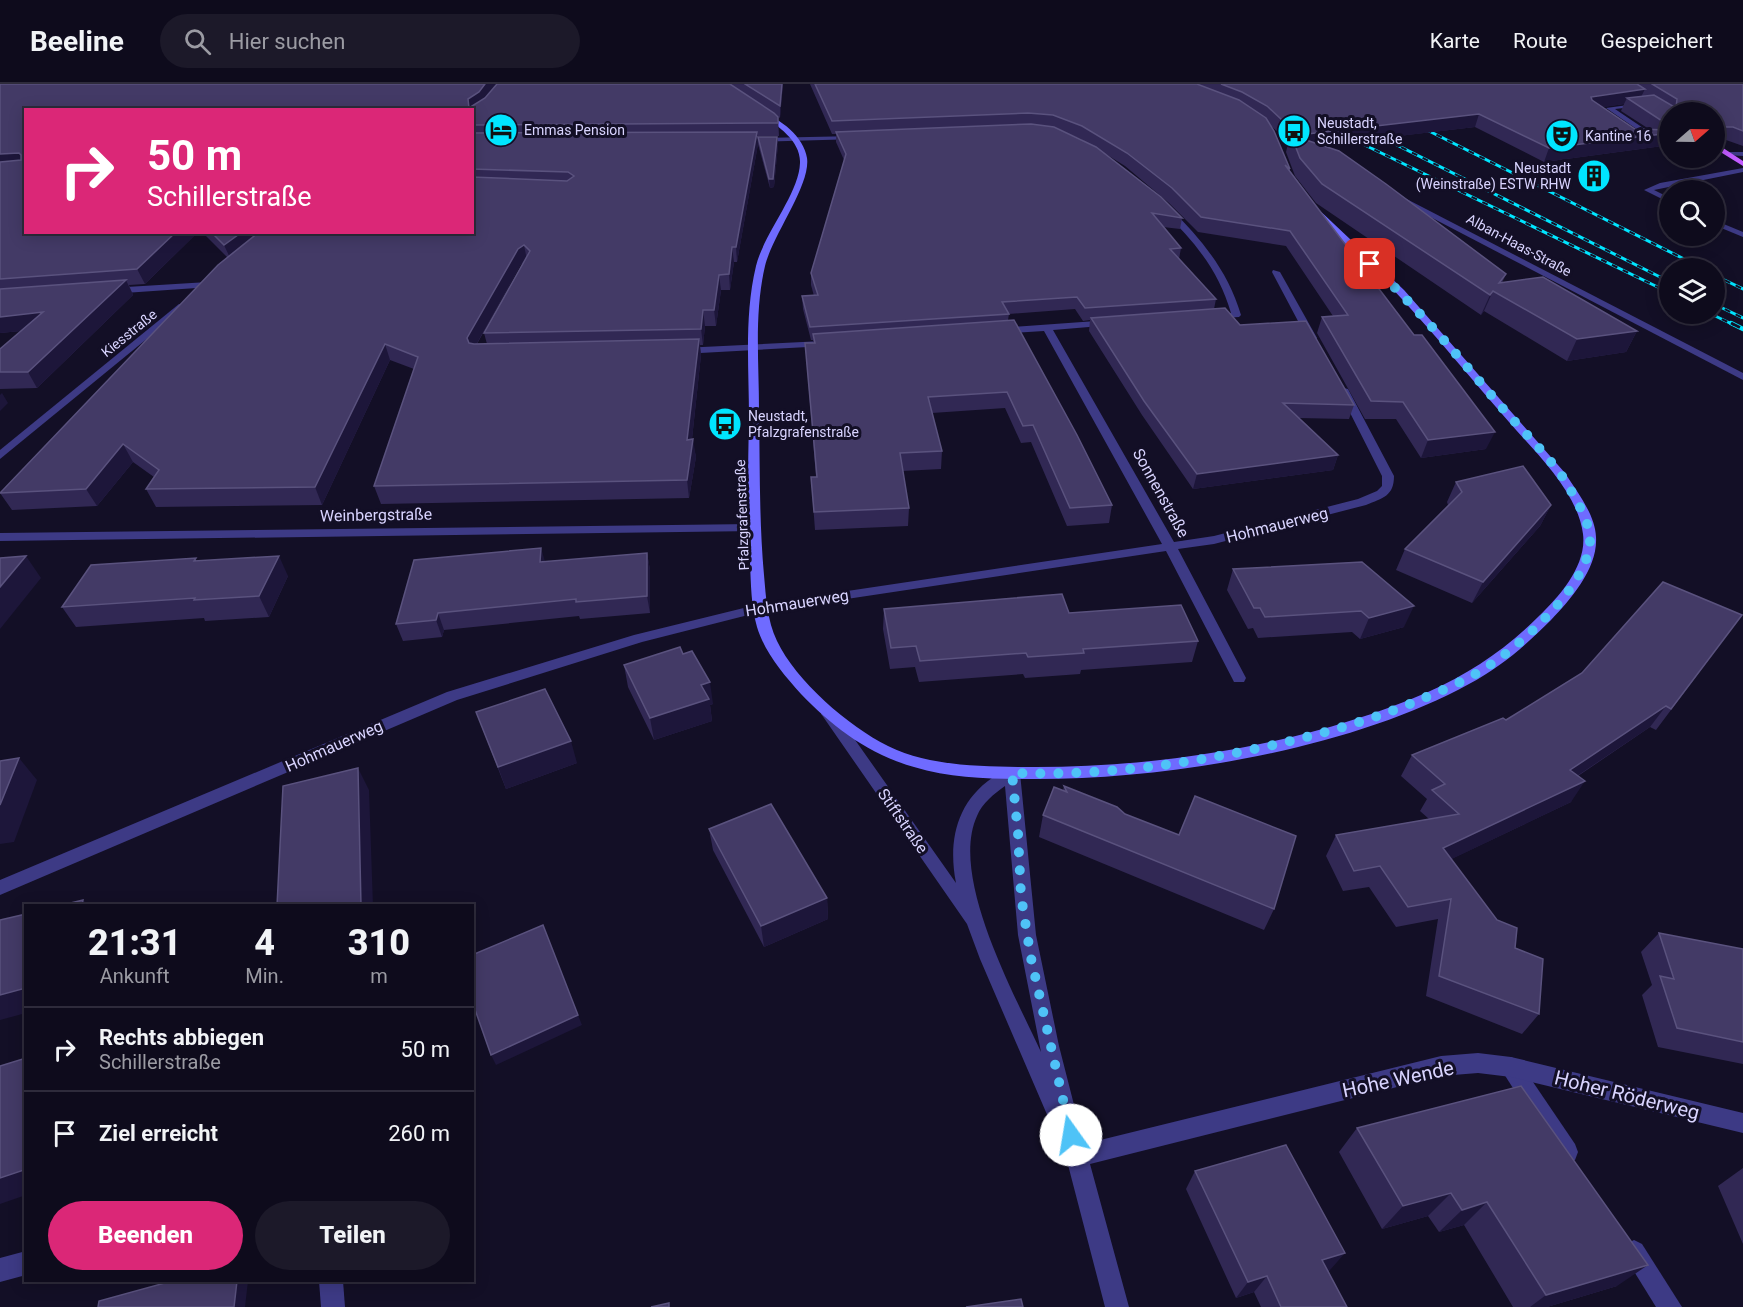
<!DOCTYPE html>
<html lang="de">
<meta charset="utf-8">
<style>
:root{--surface:#0e0b1c;--page:#1c1929;--text:#f1f3f6;--muted:#9b9ba3;--line:#2e2b3b;--accent:#db2777}
body{margin:0;font-family:Roboto,sans-serif;background:var(--page);color:var(--text);height:100vh;display:flex;flex-direction:column;font-size:22px;white-space:nowrap}
*{box-sizing:border-box;margin:0}
p{font-size:20px;color:var(--muted)}
.icon{flex:none;width:33px;height:33px;fill:none;stroke:currentColor;stroke-width:2;stroke-linecap:round;stroke-linejoin:round}
.map{position:relative;flex:1;overflow:hidden}
.drawer{position:absolute;left:24px;top:820px;width:450px;height:378px;display:flex;flex-direction:column;background:var(--surface);border-radius:0px;box-shadow:0 3px 15px #0003,0 0 0 2px var(--line)}
.drawer>*{flex:none}
.top-card{position:absolute;left:24px;top:24px;width:450px;height:126px;border-radius:0px;box-shadow:0 3px 15px #0003,0 0 0 2px var(--line);background:#db2777;color:#fff;overflow:hidden}
.needle{width:39px;rotate:70deg}
.fabs{position:absolute;left:1659px;top:18px;display:grid;gap:12px}
.fabs a{display:grid;place-items:center;width:66px;height:66px;border-radius:50%;background:var(--surface);box-shadow:0 3px 15px #0003,0 0 0 2px var(--line);font-size:30px}
.pin{position:absolute;display:grid;place-items:center;width:51px;height:51px;color:#fff;margin:-26px;border-radius:12px;box-shadow:0 3px 9px #0006}
.me{position:absolute;width:66px;margin:-33px;rotate:347deg;stroke-linejoin:round;filter:drop-shadow(0 0 4px #0008)}
.turn{display:flex;align-items:center;gap:21px;height:126px;padding:0 24px;font-size:27px}
.turn .icon{width:78px;height:78px;stroke-width:2.5}
.turn b{display:block;font-size:42px;line-height:51px}
.eta{display:flex;justify-content:space-evenly;align-items:center;height:102px;text-align:center}
.eta b{font-size:36px;font-weight:800;line-height:42px}
.action{display:flex;gap:12px;margin-top:auto;padding:12px 24px}
.action a{flex:1;height:69px;border-radius:36px;background:var(--accent);color:#fff;font-size:24px;font-weight:800;line-height:69px;text-align:center}
.action a+a{background:var(--page);color:var(--text)}
ul{padding:0;list-style:none}
li{display:flex;align-items:center;gap:18px;height:84px;padding:0 24px;border-top:2px solid var(--line)}
li div{flex:1}
li b{display:block;font-size:22px}
li em{font-style:normal}
header{display:flex;align-items:center;gap:36px;box-sizing:border-box;height:84px;padding:0 30px;background:var(--surface);border-bottom:2px solid var(--line)}
header strong{font-size:28px}
nav{display:flex;gap:33px;margin-inline-start:auto;font-size:21px}
.search{width:420px;height:54px;background:var(--page);display:flex;align-items:center;gap:15px;box-sizing:border-box;padding:0 21px;border-radius:33px;color:var(--muted);font-size:22px}
.map>svg:first-child{display:block}
.lines{fill:none;stroke-linecap:round;stroke-linejoin:round}
.lane{fill:#3d3a85;fill-rule:evenodd}
.street{fill:#3d3a85;fill-rule:evenodd}
.secondary{fill:#6f6bff;fill-rule:evenodd}
.primary{fill:#c25bff;fill-rule:evenodd}
.rail-far1-casing{stroke:#00e5ff;stroke-width:3}
.rail-casing{stroke:#00e5ff;stroke-width:4.5}
.rail-far1{stroke:#130f26;stroke-width:2;stroke-dasharray:6;stroke-linecap:butt}
.rail{stroke:#130f26;stroke-width:3;stroke-dasharray:10;stroke-linecap:butt}
.wall{fill:#312854;fill-rule:evenodd}
.shaded-wall{fill:#1d163a}
.building{fill:#433a66;stroke:#5a527e;stroke-width:1.5}
.route{stroke:#4fc3f7;stroke-width:10;stroke-dasharray:0 18}
.labels{text-anchor:middle;dominant-baseline:central;stroke-width:6;stroke-linejoin:round;paint-order:stroke}
.far-poi-label{font-size:14px;fill:#d9d4ff;stroke:#130f26;text-anchor:start}
.far-street-label{font-size:14px;fill:#d9d4ff;stroke:#130f26}
.street-label{font-size:16px;fill:#d9d4ff;stroke:#130f26}
.near-street-label{font-size:20px;fill:#d9d4ff;stroke:#130f26}
</style>
<header>
<strong>Beeline</strong>
<div class="search"><svg class="icon" aria-label="search" viewBox="0 0 24 24"><circle cx="10" cy="10" r="6"/><path d="M15 15l6 6"/></svg>Hier suchen</div>
<nav><a>Karte</a><a>Route</a><a>Gespeichert</a></nav>
</header>
<div class="map">
<svg width="1743" height="1223" viewBox="0 0 1743 1223">
<rect width="100%" height="100%" fill="#130f26"/>
<g class="lines">
<g class="lane">
<polygon points="1643,19 1641,22 1615,25 1658,54 1670,54 1670,58 1654,57 1606,24"/>
<polygon points="1743,84 1743,88 1654,106 1670,114 1670,119 1644,106 1660,99"/>
<polygon points="1714,136 1743,148 1743,153 1714,141"/>
<polygon points="1511,973 1518,976 1575,1060 1578,1068 1575,1076 1567,1079 1559,1076 1504,990 1501,983 1504,976"/>
<polygon points="1634,1156 1642,1160 1682,1223 1656,1223 1622,1168 1626,1160"/>
</g>
<g class="street">
<polygon points="856,52 858,55 757,58 754,56 757,54"/>
<polygon points="1729,68 1743,68 1743,72 1727,71"/>
<polygon points="1395,109 1743,289 1743,296 1392,113 1391,111"/>
<path d="M1164 124H1170C1202 156 1228 187 1241 231L1239 233 1209 235V231L1231 229C1219 187 1195 158 1164 128Z"/>
<polygon points="1273,186 1280,188 1317,254 1315,256 1307,254 1272,188"/>
<polygon points="208,198 211,199 211,203 110,210 105,207 110,204"/>
<polygon points="179,220 187,222 0,375 0,366"/>
<path d="M1110 236 1113 237V241L1053 246 1174 458 1214 452 1358 415 1377 407 1382 402V392L1338 305 1339 303 1348 305 1394 392C1394 412 1383 414 1366 421L1214 460 1178 465 1246 594 1244 598H1234L1232 594 1166 467 760 528 642 558 457 616 0 811V796L447 608 634 551 760 520 1162 460 1044 247 999 250 994 247 999 244Z"/>
<polygon points="823,257 828,260 826,262 682,270 677,267 682,264"/>
<polygon points="753,440 759,444 757,447 0,457 0,449"/>
<path d="M829 625 834 626 956 799C948 758 956 719 992 694 1000 688 1008 682 1018 685L1020 689 1036 851 1059 962 1084 1060 1441 972 1478 969 1511 973 1743 1029V1049L1511 993 1478 989 1441 992 1090 1080 1129 1223H1105L1067 1077 980 875 967 840 824 634 821 630 824 626ZM1005 702 1018 851 1041 968C1015 911 949 793 977 732 982 719 994 710 1005 702Z"/>
<polygon points="26,1167 26,1191 0,1198 0,1174"/>
<polygon points="319,1197 343,1197 345,1223 321,1223"/>
</g>
<path class="secondary" d="M762 29C780 34 804 53 807 74 811 101 772 152 765 182 754 229 759 278 759 326 760 381 759 436 764 491 766 513 767 536 777 557 796 597 848 642 888 662 929 682 976 682 1021 683 1152 685 1307 661 1428 608 1470 589 1506 565 1539 532 1560 512 1587 481 1583 450 1578 408 1535 368 1509 338 1473 297 1438 254 1401 214 1373 183 1339 157 1312 125L1316 123 1404 206 1565 389C1577 408 1595 430 1596 453 1598 484 1571 515 1551 536 1526 561 1501 583 1469 600 1349 666 1161 697 1025 695 988 695 950 694 914 683 868 670 833 643 801 610 783 590 765 569 757 543 751 522 751 500 750 479 747 431 748 383 749 334 749 284 744 232 756 182 764 149 799 110 800 79 801 57 778 42 762 31Z"/>
<polygon class="primary" points="1714,58 1743,77 1743,82 1714,64"/>
<defs>
<g id="rail-far1">
<polyline points="1415,40 1702,184"/>
<polyline points="1369,47 1670,198"/>
<polyline points="1342,50 1670,209"/>
<polyline points="1714,191 1743,205"/>
<polyline points="1714,220 1743,234"/>
<polyline points="1711,230 1734,241"/>
</g>
<polyline id="rail" points="1731,239 1743,245"/>
</defs>
<use href="#rail-far1" class="rail-far1-casing"/>
<use href="#rail" class="rail-casing"/>
<use href="#rail-far1" class="rail-far1"/>
<use href="#rail" class="rail"/>
</g>
<g class="wall">
<path d="M0 0H783L780 34 777 32 778 33 779 52H758V60L737 178H734L730 206H721L716 242H705L703 261H700L701 271 692 355 696 373 689 414 381 420 374 402 414 285 390 276 322 421 156 423 146 405 154 393 133 378 97 422 12 426 0 409 228 174 202 148H472V26L26 148H198L145 200 129 201 133 211 37 304 0 305V265L21 247 0 249ZM524 178 484 249 487 260H477L521 180Z"/>
<path d="M810 0H1743V62L1726 56H1714V28H1670V61L1544 78 1475 43 1321 61 1506 190 1502 199 1637 247 1626 268 1567 277 1484 227 1481 231 1316 119 1295 92 1286 68 1288 60 1283 58 1280 50 1271 42 1290 85V87L1486 365 1421 374 1396 335H1365L1317 249 1322 233 1333 232 1286 162 1198 148 1169 119 1125 82 1101 67 1182 134 1180 145 1163 143 1181 164 1179 175 1216 215 1214 225 1240 241 1354 321 1349 335 1298 334 1338 371 1333 386 1193 405 1142 331 1089 247 1090 236 1083 237 1075 225 1009 230 1008 236 1112 421 1109 439 1067 442 1031 358 1021 359 1005 324 932 329 942 367 941 385 902 387 909 424 908 442 815 446 811 393H816L805 259H813V256H811L803 225 802 212H814L811 201V189L844 76 836 58V50H832ZM1624 20 1621 27 1649 45H1635L1602 23ZM1069 50 1081 55 1090 61Z"/>
<polygon points="758,53 777,53 778,60 774,103 770,104 758,60"/>
<polygon points="1456,398 1551,421 1540,442 1472,519 1396,486 1405,465 1448,421 1447,418"/>
<polygon points="647,469 650,486 650,529 580,535 579,532 444,546 442,553 403,557 396,540 545,478"/>
<polygon points="198,477 288,492 269,533 205,537 204,534 76,543 62,523"/>
<polygon points="1362,478 1404,543 1360,555 1352,548 1258,554 1253,544 1248,545 1227,506 1233,485"/>
<polygon points="884,525 1069,529 1198,557 1192,578 1081,586 1080,590 1025,594 1023,590 919,598 915,583 890,585 883,545"/>
<polygon points="1742,531 1656,646 1650,643 1578,692 1571,718 1451,775 1515,864 1539,930 1522,950 1426,912 1438,835 1396,843 1369,803 1343,807 1326,772 1336,751 1429,735 1420,727 1427,715 1401,692 1412,671 1506,636"/>
<polygon points="683,570 713,620 710,621 712,637 654,656 628,603 624,581"/>
<polygon points="476,628 577,679 506,705"/>
<polygon points="1064,702 1125,730 1274,825 1264,846 1039,753 1043,731 1063,706"/>
<polygon points="709,745 827,814 828,835 764,863 713,766"/>
<polygon points="1659,849 1743,865 1743,980 1658,963 1642,911 1652,901 1641,868"/>
<polygon points="1521,1002 1617,1202 1547,1223 1513,1223 1464,1141 1439,1148 1428,1132 1382,1145 1339,1068 1357,1044"/>
<polygon points="1743,1084 1743,1160 1718,1102"/>
<polygon points="1195,1087 1330,1186 1328,1187 1347,1223 1261,1223 1254,1208 1236,1214 1186,1105"/>
</g>
<g class="shaded-wall">
<polygon points="485,0 497,0 481,20 469,26 468,15"/>
<polygon points="782,0 783,0 780,34 780,22"/>
<polygon points="1645,5 1639,17 1627,14 1624,20 1586,26 1591,13"/>
<polygon points="1479,30 1475,43 1307,63 1310,52 1307,50"/>
<polygon points="1714,43 1720,43 1714,54"/>
<polygon points="757,48 758,60 737,178 736,163"/>
<polygon points="1670,49 1670,61 1544,78 1549,64"/>
<polygon points="777,53 778,60 774,103 770,104 769,95"/>
<polygon points="19,69 26,82 0,84 0,70"/>
<polygon points="176,148 198,148 145,200 137,185"/>
<polygon points="242,148 267,148 231,176 224,161"/>
<polygon points="524,161 527,176 521,180 471,270 467,254 518,165"/>
<polygon points="732,163 734,178 730,206 729,190"/>
<polygon points="719,191 721,206 716,242 714,226"/>
<polygon points="126,196 133,211 37,304 28,288"/>
<polygon points="1493,207 1484,227 1481,231 1490,211"/>
<polygon points="703,226 705,242 703,261 701,245"/>
<polygon points="43,228 52,244 0,249 0,233"/>
<polygon points="1637,247 1626,268 1567,277 1577,255"/>
<polygon points="699,255 701,271 690,373 687,356"/>
<polygon points="385,260 390,276 322,421 315,403"/>
<polygon points="2,309 8,319 0,327 0,311"/>
<polygon points="1495,348 1486,365 1421,374 1428,356"/>
<polygon points="693,355 696,373 689,414 687,396"/>
<polygon points="123,360 133,378 97,422 86,405"/>
<polygon points="1338,371 1333,386 1193,405 1197,390"/>
<polygon points="1551,421 1540,442 1472,519 1483,498"/>
<polygon points="541,464 546,481 540,478"/>
<polygon points="647,469 650,486 650,529 647,512"/>
<polygon points="26,472 41,494 0,545 0,503"/>
<polygon points="279,472 288,492 269,533 259,512"/>
<polygon points="1414,522 1404,543 1360,555 1369,534"/>
<polygon points="438,529 444,546 442,553 436,536"/>
<polygon points="710,598 713,620 710,621 712,637 654,656 650,634 701,601"/>
<polygon points="1666,622 1650,643 1556,706 1570,686"/>
<polygon points="571,657 577,679 506,705 498,683"/>
<polygon points="19,674 37,696 14,758 0,760 0,721"/>
<polygon points="358,684 369,706 373,822 361,822"/>
<polygon points="1585,697 1571,718 1431,785 1443,764"/>
<polygon points="827,814 828,835 764,863 761,842"/>
<polygon points="83,816 89,822 82,822"/>
<polygon points="26,904 26,929 0,936 0,911"/>
<polygon points="578,931 582,941 496,981 491,971"/>
<polygon points="26,1078 26,1111 0,1120 0,1094"/>
<polygon points="1451,1109 1428,1132 1382,1145 1403,1122"/>
<polygon points="1487,1118 1464,1141 1439,1148 1462,1126"/>
<polygon points="1345,1169 1330,1186 1308,1192 1322,1176"/>
<polygon points="1648,1181 1617,1202 1547,1223 1530,1223 1546,1211"/>
<polygon points="1267,1192 1254,1208 1236,1214 1248,1198"/>
<polygon points="237,1197 248,1197 245,1223 234,1223"/>
</g>
<g class="building">
<polygon points="0,0 485,0 479,8 468,15 469,24 485,14 497,0 730,0 774,29 778,33 778,39 472,41 472,26 26,26 26,148 176,148 137,185 0,195 0,78 21,76 21,71 19,69 0,70"/>
<polygon points="745,0 782,0 780,22"/>
<polygon points="815,0 1197,0 1239,16 1266,34 1274,47 1290,85 1285,81 1414,251 1422,251 1495,348 1428,356 1403,318 1371,317 1322,233 1348,231 1290,147 1201,133 1172,104 1127,69 1082,42 1053,31 1028,29 832,37"/>
<polygon points="1221,0 1637,0 1645,5 1591,13 1592,16 1635,45 1670,46 1670,49 1549,64 1479,30 1307,50 1310,52 1286,45 1283,37 1267,22 1242,8"/>
<polygon points="1652,0 1743,0 1743,47 1733,43 1714,43 1714,28 1670,28 1670,39 1665,39 1627,14 1654,11 1676,24 1677,15"/>
<polygon points="1031,40 1054,43 1096,63 1161,113 1182,134 1152,129 1181,164 1170,165 1216,215 1085,224 1077,213 1002,218 1009,230 810,243 802,212 818,211 811,189 846,70 836,48"/>
<polygon points="757,48 736,163 732,163 729,190 719,191 714,226 703,226 701,245 484,249 530,167 524,161 518,165 467,254 469,259 474,260 699,255 687,356 693,355 687,396 374,402 418,273 385,260 315,403 146,405 159,386 123,360 86,405 0,409 218,181 259,148 472,148 472,93 567,97 574,92 568,88 472,85 472,49"/>
<polygon points="1291,51 1339,67 1386,100 1506,190 1499,199 1543,193 1637,247 1577,255 1493,207 1490,211 1322,100 1300,74"/>
<polygon points="758,53 777,53 773,95 769,95"/>
<polygon points="211,148 242,148 224,161"/>
<polygon points="126,196 28,288 0,288 0,265 43,228 0,233 0,205"/>
<polygon points="1225,224 1240,241 1306,237 1354,321 1283,319 1338,371 1197,390 1144,317 1091,234"/>
<polygon points="1014,236 1077,351 1112,421 1070,424 1033,341 1023,342 1007,308 928,313 942,367 900,369 909,424 814,428 811,393 817,393 805,259 815,259 813,250"/>
<polygon points="1523,382 1551,421 1483,498 1405,465 1462,408 1456,398"/>
<polygon points="541,464 540,478 647,469 647,512 576,518 576,515 438,529 436,536 396,540 414,476"/>
<polygon points="26,472 0,503 0,474"/>
<polygon points="279,472 259,512 194,516 195,514 62,523 91,481 196,474 194,477"/>
<polygon points="1362,478 1414,522 1369,534 1361,527 1265,533 1260,524 1254,524 1233,485"/>
<polygon points="1663,498 1742,531 1671,625 1666,622 1570,686 1585,697 1443,764 1497,836 1517,844 1515,864 1543,875 1539,930 1439,892 1451,815 1408,823 1380,782 1354,787 1336,751 1459,730 1432,706 1445,700 1412,671 1503,634 1506,636 1582,589"/>
<polygon points="1062,510 1069,529 1181,521 1198,557 1083,565 1084,569 1028,573 1026,569 920,577 916,562 891,564 884,525"/>
<polygon points="680,563 683,570 692,567 710,598 701,601 709,615 650,634 624,581"/>
<polygon points="545,605 571,657 498,683 476,628"/>
<polygon points="19,674 0,721 0,677"/>
<polygon points="358,684 361,822 277,822 283,702"/>
<polygon points="1064,702 1117,723 1125,730 1179,751 1195,712 1296,752 1274,825 1043,731 1054,703 1067,708"/>
<polygon points="771,720 827,814 761,842 709,745"/>
<polygon points="83,816 82,822 58,822"/>
<polygon points="26,830 26,904 0,911 0,836"/>
<polygon points="543,841 578,931 491,971 472,917 472,871"/>
<polygon points="1659,849 1743,865 1743,958 1677,944 1660,892 1674,895"/>
<polygon points="26,974 26,1078 24,1086 0,1094 0,982"/>
<polygon points="1521,1002 1648,1181 1546,1211 1487,1118 1462,1126 1451,1109 1403,1122 1357,1044"/>
<polygon points="1286,1061 1345,1169 1322,1176 1347,1223 1281,1223 1267,1192 1248,1198 1195,1087"/>
<polygon points="172,1197 237,1197 234,1223 98,1223 99,1217"/>
<polygon points="1021,1215 1023,1223 966,1223"/>
<polygon points="669,1219 669,1223 651,1223"/>
</g>
<g class="lines">
<path class="route" d="M1071 1051 1031 874 1021 812 1018 749 1012 689C1095 692 1174 682 1255 665 1311 653 1364 639 1417 617 1441 607 1468 596 1490 581 1512 566 1530 550 1548 531 1566 513 1589 483 1590 457 1591 438 1572 408 1562 392 1543 366 1519 343 1498 319 1457 271 1417 223 1370 180"/>
</g>
<defs>
<symbol id="hotel-disc" viewBox="-11 -11 22 22"><circle r="9.5" fill="#00e5ff" stroke="#130f26"/><path d="M-6-4.5h1.5V1H6V5H4.5V3h-9V5H-6ZM-4 0a1.8 1.8 0 1 1 3.6 0ZM.5 0V-2.5h3Q6-2.5 6 0Z" fill="#111"/></symbol>
<symbol id="bus-disc" viewBox="-11 -11 22 22"><circle r="9.5" fill="#00e5ff" stroke="#130f26"/><path d="M-5-6H5V4H4V6H2V4H-2V6H-4V4H-5ZM-3.5-4V0h7V-4ZM-3.5 1.2v1.5H-2V1.2ZM2 1.2v1.5H3.5V1.2Z" fill="#111"/></symbol>
<symbol id="theatre-disc" viewBox="-11 -11 22 22"><circle r="9.5" fill="#00e5ff" stroke="#130f26"/><path d="M-5-5.5Q0-4 5-5.5V0Q5 5 0 6Q-5 5-5 0ZM-3.3-2.5H-1v1.5H-3.3ZM1-2.5H3.3v1.5H1ZM-2.8 1Q0 5.5 2.8 1Z" fill="#111"/></symbol>
<symbol id="building-disc" viewBox="-11 -11 22 22"><circle r="9.5" fill="#00e5ff" stroke="#130f26"/><path d="M-4-6H4V6H1V3H-1V6H-4ZM-2.5-4.3h1.7v1.8h-1.7ZM.8-4.3h1.7v1.8H.8ZM-2.5-1h1.7V.8h-1.7ZM.8-1h1.7V.8H.8Z" fill="#111"/></symbol>
</defs>
<g fill-rule="evenodd">
<use href="#hotel-disc" x="482" y="27" width="38" height="38"/>
<use href="#bus-disc" x="1275" y="28" width="38" height="38"/>
<use href="#theatre-disc" x="1543" y="33" width="38" height="38"/>
<use href="#building-disc" x="1575" y="73" width="38" height="38"/>
<use href="#bus-disc" x="706" y="321" width="38" height="38"/>
</g>
<g class="labels">
<g class="far-poi-label">
<text x="1317" y="39">Neustadt,<tspan x="1317" dy="16">Schillerstraße</tspan></text>
<text x="524" y="46">Emmas Pension</text>
<text x="1585" y="52">Kantine 16</text>
<text x="1571" y="84" text-anchor="end">Neustadt<tspan x="1571" dy="16">(Weinstraße) ESTW RHW</tspan></text>
<text x="748" y="332">Neustadt,<tspan x="748" dy="16">Pfalzgrafenstraße</tspan></text>
</g>
<g class="far-street-label">
<text transform="translate(1519 161) rotate(28)">Alban-Haas-Straße</text>
<text transform="translate(129 249) rotate(-39)">Kiesstraße</text>
<text transform="translate(742 431) rotate(-92)">Pfalzgrafenstraße</text>
</g>
<g class="street-label">
<text transform="translate(1161 409) rotate(61)">Sonnenstraße</text>
<text transform="translate(376 431) rotate(-1)">Weinbergstraße</text>
<text transform="translate(1277 441) rotate(-14)">Hohmauerweg</text>
<text transform="translate(797 519) rotate(-9)">Hohmauerweg</text>
<text transform="translate(334 662) rotate(-24)">Hohmauerweg</text>
<text transform="translate(903 737) rotate(55)">Stiftstraße</text>
</g>
<g class="near-street-label">
<text transform="translate(1398 995) rotate(-12)">Hohe Wende</text>
<text transform="translate(1627 1011) rotate(14)">Hoher Röderweg</text>
</g>
</g>
</svg>
<div class="fabs">
<a><svg class="needle" viewBox="-14 -14 28 28"><path d="M0-13l5 13h-10z" fill="#e53935"/><path d="M0 13l5-13h-10z" fill="#9b9ba3"/></svg></a>
<a><svg class="icon" aria-label="search" viewBox="0 0 24 24"><circle cx="10" cy="10" r="6"/><path d="M15 15l6 6"/></svg></a>
<a><svg class="icon" aria-label="layers" viewBox="0 0 24 24"><path d="M12 4l9 5-9 5-9-5zM3 14l9 5 9-5"/></svg></a>
</div>
<div class="pin" style="left:1370px;top:180px;background:#d93025"><svg class="icon" aria-label="arrive" viewBox="0 0 24 24"><path d="M6 21V4h12l-3 4 3 4H6"/></svg></div>
<svg class="me" style="left:1071px;top:1051px" viewBox="-20 -20 40 40"><circle r="19" fill="#fff"/><path d="M0-13L10 11 0 6-10 11z" fill="#4fc3f7"/></svg>
<div class="top-card">
<div class="turn"><svg class="icon" aria-label="right" viewBox="0 0 24 24"><path d="M7 20v-9h11M14 6l5 5-5 5"/></svg><div><b>50 m</b>Schillerstraße</div></div>
</div>
<section class="drawer">
<div class="eta">
<div><b>21:31</b><p>Ankunft</p></div>
<div><b>4</b><p>Min.</p></div>
<div><b>310</b><p>m</p></div>
</div>
<ul>
<li><svg class="icon" aria-label="right" viewBox="0 0 24 24"><path d="M7 20v-9h11M14 6l5 5-5 5"/></svg><div><b>Rechts abbiegen</b><p>Schillerstraße</p></div><em>50 m</em></li>
<li><svg class="icon" aria-label="arrive" viewBox="0 0 24 24"><path d="M6 21V4h12l-3 4 3 4H6"/></svg><div><b>Ziel erreicht</b></div><em>260 m</em></li>
</ul>
<div class="action"><a>Beenden</a><a>Teilen</a></div>
</section>
</div>
